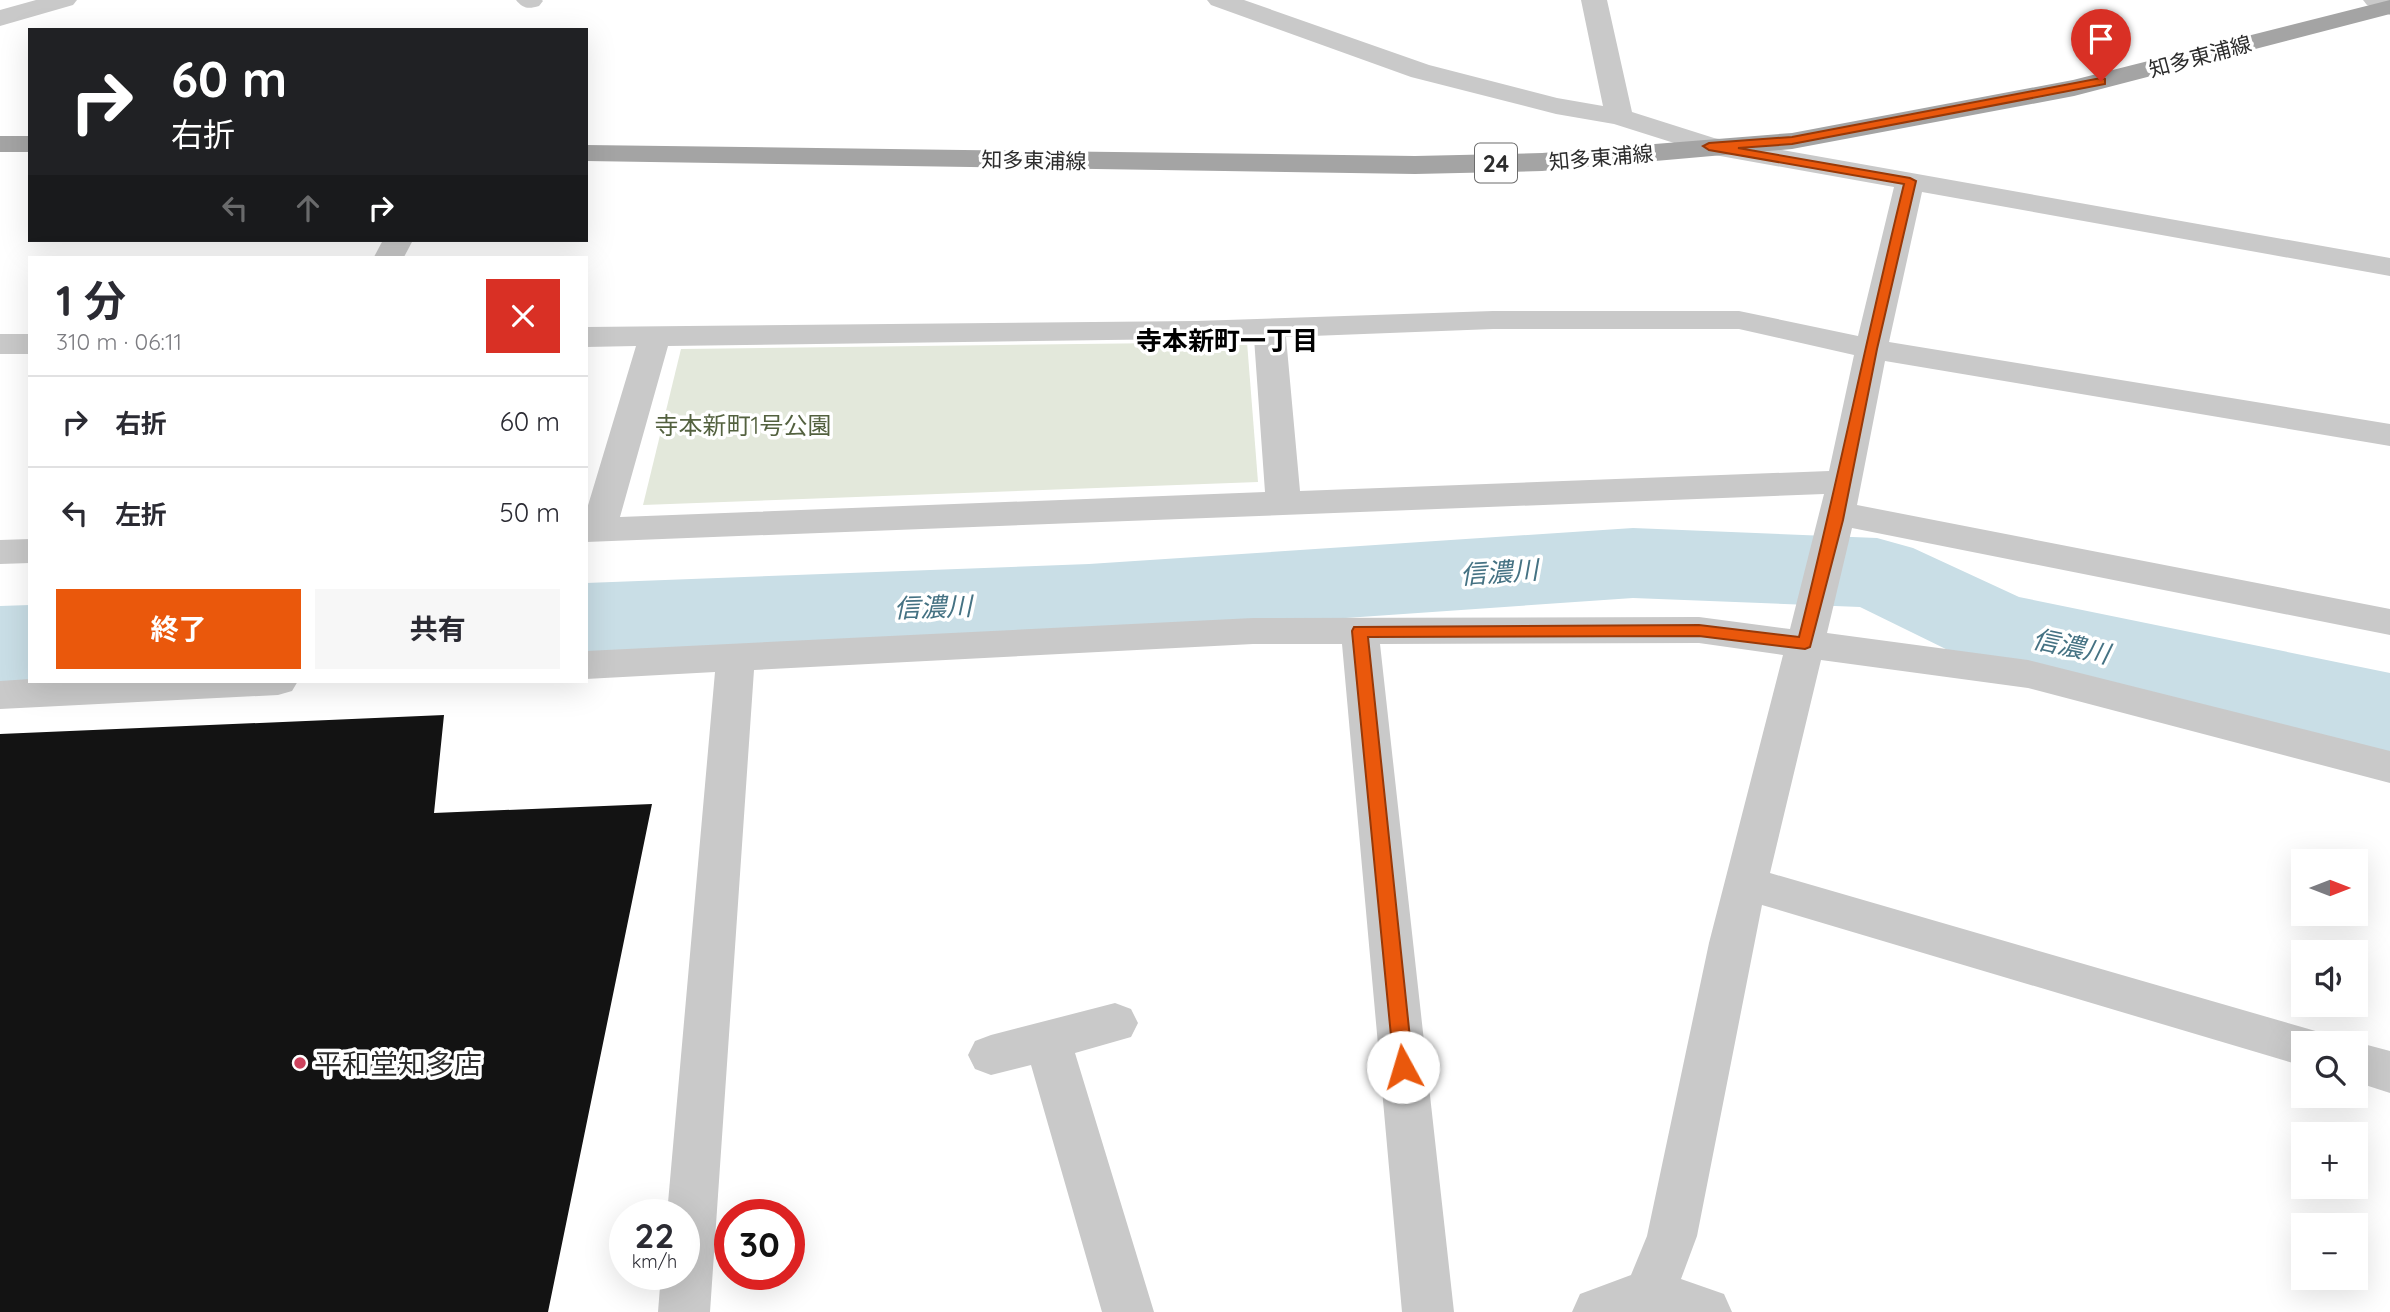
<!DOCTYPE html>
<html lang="ja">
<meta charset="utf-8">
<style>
:root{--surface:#fff;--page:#f7f7f7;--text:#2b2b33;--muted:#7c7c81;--line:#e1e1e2;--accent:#ea580c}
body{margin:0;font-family:Quicksand,"Noto Sans JP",sans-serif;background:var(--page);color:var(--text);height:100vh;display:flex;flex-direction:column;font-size:26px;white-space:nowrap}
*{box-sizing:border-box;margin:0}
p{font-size:23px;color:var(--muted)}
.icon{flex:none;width:38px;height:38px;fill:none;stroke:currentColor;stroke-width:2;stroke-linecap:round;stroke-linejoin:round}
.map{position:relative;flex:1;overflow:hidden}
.side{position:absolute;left:28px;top:256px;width:560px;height:427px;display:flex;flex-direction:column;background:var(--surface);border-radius:0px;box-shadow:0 7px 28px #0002}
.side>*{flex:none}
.banner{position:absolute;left:28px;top:28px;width:560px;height:214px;border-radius:0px;box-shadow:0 7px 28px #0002;background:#202124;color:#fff;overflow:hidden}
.needle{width:46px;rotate:90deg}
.tools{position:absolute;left:2291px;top:849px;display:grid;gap:14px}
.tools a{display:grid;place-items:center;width:77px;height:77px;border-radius:0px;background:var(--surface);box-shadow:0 7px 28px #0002;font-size:35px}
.speed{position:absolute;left:609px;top:1199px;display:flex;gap:14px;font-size:35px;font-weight:700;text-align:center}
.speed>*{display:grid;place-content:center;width:91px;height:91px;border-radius:50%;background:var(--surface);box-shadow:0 7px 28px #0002;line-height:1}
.speed small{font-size:18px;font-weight:400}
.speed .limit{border:10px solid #d22;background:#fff;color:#111}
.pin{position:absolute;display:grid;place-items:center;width:60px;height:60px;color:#fff;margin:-72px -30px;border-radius:50% 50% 50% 0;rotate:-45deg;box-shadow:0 0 7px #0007}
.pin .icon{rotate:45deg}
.me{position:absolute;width:77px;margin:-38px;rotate:354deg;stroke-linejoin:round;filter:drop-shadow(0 0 5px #0008)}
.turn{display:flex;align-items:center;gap:24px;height:147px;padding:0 28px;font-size:32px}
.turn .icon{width:91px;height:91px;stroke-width:2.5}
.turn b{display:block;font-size:49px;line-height:60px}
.lanes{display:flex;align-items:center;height:66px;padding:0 28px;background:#0003;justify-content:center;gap:35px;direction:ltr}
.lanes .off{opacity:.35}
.round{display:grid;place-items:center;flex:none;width:74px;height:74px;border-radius:0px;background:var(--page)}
.headline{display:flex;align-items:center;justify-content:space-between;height:119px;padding:0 28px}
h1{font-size:42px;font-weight:700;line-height:52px}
.button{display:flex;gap:14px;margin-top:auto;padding:14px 28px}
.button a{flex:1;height:80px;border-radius:0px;background:var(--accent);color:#fff;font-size:28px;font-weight:700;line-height:80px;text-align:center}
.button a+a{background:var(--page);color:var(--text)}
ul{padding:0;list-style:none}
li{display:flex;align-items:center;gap:21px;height:91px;padding:0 28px;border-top:2px solid var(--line)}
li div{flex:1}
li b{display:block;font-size:26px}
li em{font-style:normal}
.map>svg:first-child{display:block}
.green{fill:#e3e8db}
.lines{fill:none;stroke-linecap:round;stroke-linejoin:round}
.river{fill:#c9dee6;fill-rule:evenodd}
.building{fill:#131313}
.minor{fill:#c9c9c9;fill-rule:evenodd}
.major{fill:#a4a4a4;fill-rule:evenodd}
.route{fill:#ea580c;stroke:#983908;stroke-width:2}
.poi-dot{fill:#cd435d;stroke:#fff;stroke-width:2.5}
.labels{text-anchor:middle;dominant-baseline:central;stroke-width:7;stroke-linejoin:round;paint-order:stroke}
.far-street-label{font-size:21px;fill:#2c2c2c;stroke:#fff}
.shield{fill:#fff;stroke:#6b6b6b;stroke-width:2}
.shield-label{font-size:23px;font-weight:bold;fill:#2c2c2c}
.park-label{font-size:24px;fill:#53613f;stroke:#fff}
.neighbourhood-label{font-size:26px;font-weight:bold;fill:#000;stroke:#fff}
.water-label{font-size:26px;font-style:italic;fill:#457283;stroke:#fff}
.near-poi-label{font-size:28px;fill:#2c2c2c;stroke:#fff;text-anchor:start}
</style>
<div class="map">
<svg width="2390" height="1312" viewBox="0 0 2390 1312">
<rect width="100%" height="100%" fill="#fff"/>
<polygon class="green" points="1247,342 1258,482 643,505 681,349"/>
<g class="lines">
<g class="river">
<polygon points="1633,528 1877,538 1913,548 2019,597 2390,673 2390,755 1995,666 1958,655 1860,607 1633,598 1089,636 586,657 586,583 1089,564"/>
<polygon points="30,605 30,681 0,682 0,606"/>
</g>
</g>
<polygon class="building" points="444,715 434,813 652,804 548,1312 0,1312 0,734"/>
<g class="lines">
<g class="minor">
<polygon points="36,0 77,0 73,5 0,26 0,10"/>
<path d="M516 0H542L543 1 539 6C529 9 523 9 516 0Z"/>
<path d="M1207 0H1244L1429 65 1557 98 1603 106 1581 0H1607L1632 112 1714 138 2390 258V276L1922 192 1889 342 2390 424V446L1885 361 1857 505 2390 609V635L1852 528 1827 633 2028 660 2390 751V783L2028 688 1821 660 1770 873 2319 1032 2325 1043H2303V1066L1762 905 1697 1236 1681 1279 1724 1294 1732 1312H1572L1580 1294 1631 1275 1647 1236 1709 943 1783 655 1699 643 1380 644 1454 1312H1402L1342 644H1253L754 670 710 1312H658L661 1274H684V1214H667L715 672 586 679V651L1253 618 1699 617 1790 629 1824 494 586 542V512L636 346 586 347V327L1196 321 1493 311H1739L1858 336 1894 187 1709 154 1614 124 1556 114 1411 77 1211 5ZM1493 329H1739L1854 355 1829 471 1300 491 1286 337ZM1254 338 1265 492 620 517 668 346Z"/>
<polygon points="2363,0 2390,0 2390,15 2367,5"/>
<polygon points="383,240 413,240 404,257 374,257"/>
<rect x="0" y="334" width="30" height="20"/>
<polygon points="30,539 30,563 0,564 0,540"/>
<polygon points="30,679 30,681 298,681 292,691 278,695 0,709 0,681"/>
<polygon points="1115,1003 1131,1009 1138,1023 1131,1037 1075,1053 1154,1312 1102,1312 1031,1065 991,1075 975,1069 968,1055 975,1041 991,1035"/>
<polygon points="2356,1042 2390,1051 2390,1093 2356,1082 2356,1043 2352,1043"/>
</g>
<g class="major">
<polygon points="2390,0 2390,14 2074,96 1792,149 1542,171 1415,174 586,161 586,145 1415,156 1542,153 1792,133 2073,80"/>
<rect x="0" y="136" width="30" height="16"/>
</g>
</g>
<path class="route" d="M2101 78 2105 79V84L1792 144 1738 148 1910 178 1916 181 1877 349 1843 520 1810 647 1805 649 1699 636 1368 637 1413 1067 1410 1073 1403 1075 1396 1073 1394 1067 1352 631 1354 627 1699 625 1799 637C1837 486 1867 334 1904 184L1709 150 1703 146 1709 143 1792 137Z"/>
<circle class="poi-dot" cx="300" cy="1063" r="7"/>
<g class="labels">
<g class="far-street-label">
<text transform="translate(2200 56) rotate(-15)">知多東浦線</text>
<text transform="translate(1601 157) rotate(-5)">知多東浦線</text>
<text transform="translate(1034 160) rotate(1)">知多東浦線</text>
</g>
<rect class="shield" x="1475" y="143.5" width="42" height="39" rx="5"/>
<g class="shield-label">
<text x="1496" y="163">24</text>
</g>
<g class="park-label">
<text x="743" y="425">寺本新町1号公園</text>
</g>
<g class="neighbourhood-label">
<text x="1227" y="340">寺本新町一丁目</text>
</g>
<g class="water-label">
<text transform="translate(1499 572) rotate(-4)">信濃川</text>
<text transform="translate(933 607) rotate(-2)">信濃川</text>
<text transform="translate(2071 646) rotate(12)">信濃川</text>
</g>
<g class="near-poi-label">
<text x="314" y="1063">平和堂知多店</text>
</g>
</g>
</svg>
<div class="tools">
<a><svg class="needle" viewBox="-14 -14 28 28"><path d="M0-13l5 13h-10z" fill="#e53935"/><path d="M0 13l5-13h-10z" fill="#7c7c81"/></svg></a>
<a><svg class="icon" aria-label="sound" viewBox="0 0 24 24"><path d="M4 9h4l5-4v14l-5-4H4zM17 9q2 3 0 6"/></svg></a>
<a><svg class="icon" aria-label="search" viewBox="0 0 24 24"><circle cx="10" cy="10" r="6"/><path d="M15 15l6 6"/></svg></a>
<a>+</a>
<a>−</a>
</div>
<div class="speed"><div>22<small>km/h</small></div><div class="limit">30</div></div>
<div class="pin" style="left:2101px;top:81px;background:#d93025"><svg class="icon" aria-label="arrive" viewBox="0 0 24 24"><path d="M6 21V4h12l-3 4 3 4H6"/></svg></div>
<svg class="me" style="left:1403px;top:1067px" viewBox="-20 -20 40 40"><circle r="19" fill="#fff"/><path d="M0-13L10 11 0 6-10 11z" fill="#ea580c"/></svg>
<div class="banner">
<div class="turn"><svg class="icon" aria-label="right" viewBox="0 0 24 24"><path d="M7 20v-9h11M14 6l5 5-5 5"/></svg><div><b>60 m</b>右折</div></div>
<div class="lanes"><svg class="icon off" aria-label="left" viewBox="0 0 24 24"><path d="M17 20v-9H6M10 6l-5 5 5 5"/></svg><svg class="icon off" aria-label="ahead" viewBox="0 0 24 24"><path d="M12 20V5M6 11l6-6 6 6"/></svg><svg class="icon" aria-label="right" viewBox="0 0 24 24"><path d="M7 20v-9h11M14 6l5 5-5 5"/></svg></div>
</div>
<section class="side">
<div class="headline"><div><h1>1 分</h1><p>310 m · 06:11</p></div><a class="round" style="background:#d93025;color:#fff"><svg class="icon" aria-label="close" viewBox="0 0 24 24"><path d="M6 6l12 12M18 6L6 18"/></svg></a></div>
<ul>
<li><svg class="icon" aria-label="right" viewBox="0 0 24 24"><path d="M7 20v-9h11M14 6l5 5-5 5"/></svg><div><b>右折</b></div><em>60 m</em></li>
<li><svg class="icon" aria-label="left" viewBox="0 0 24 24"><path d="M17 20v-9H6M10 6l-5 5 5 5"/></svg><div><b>左折</b></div><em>50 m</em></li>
</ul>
<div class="button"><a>終了</a><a>共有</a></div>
</section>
</div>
